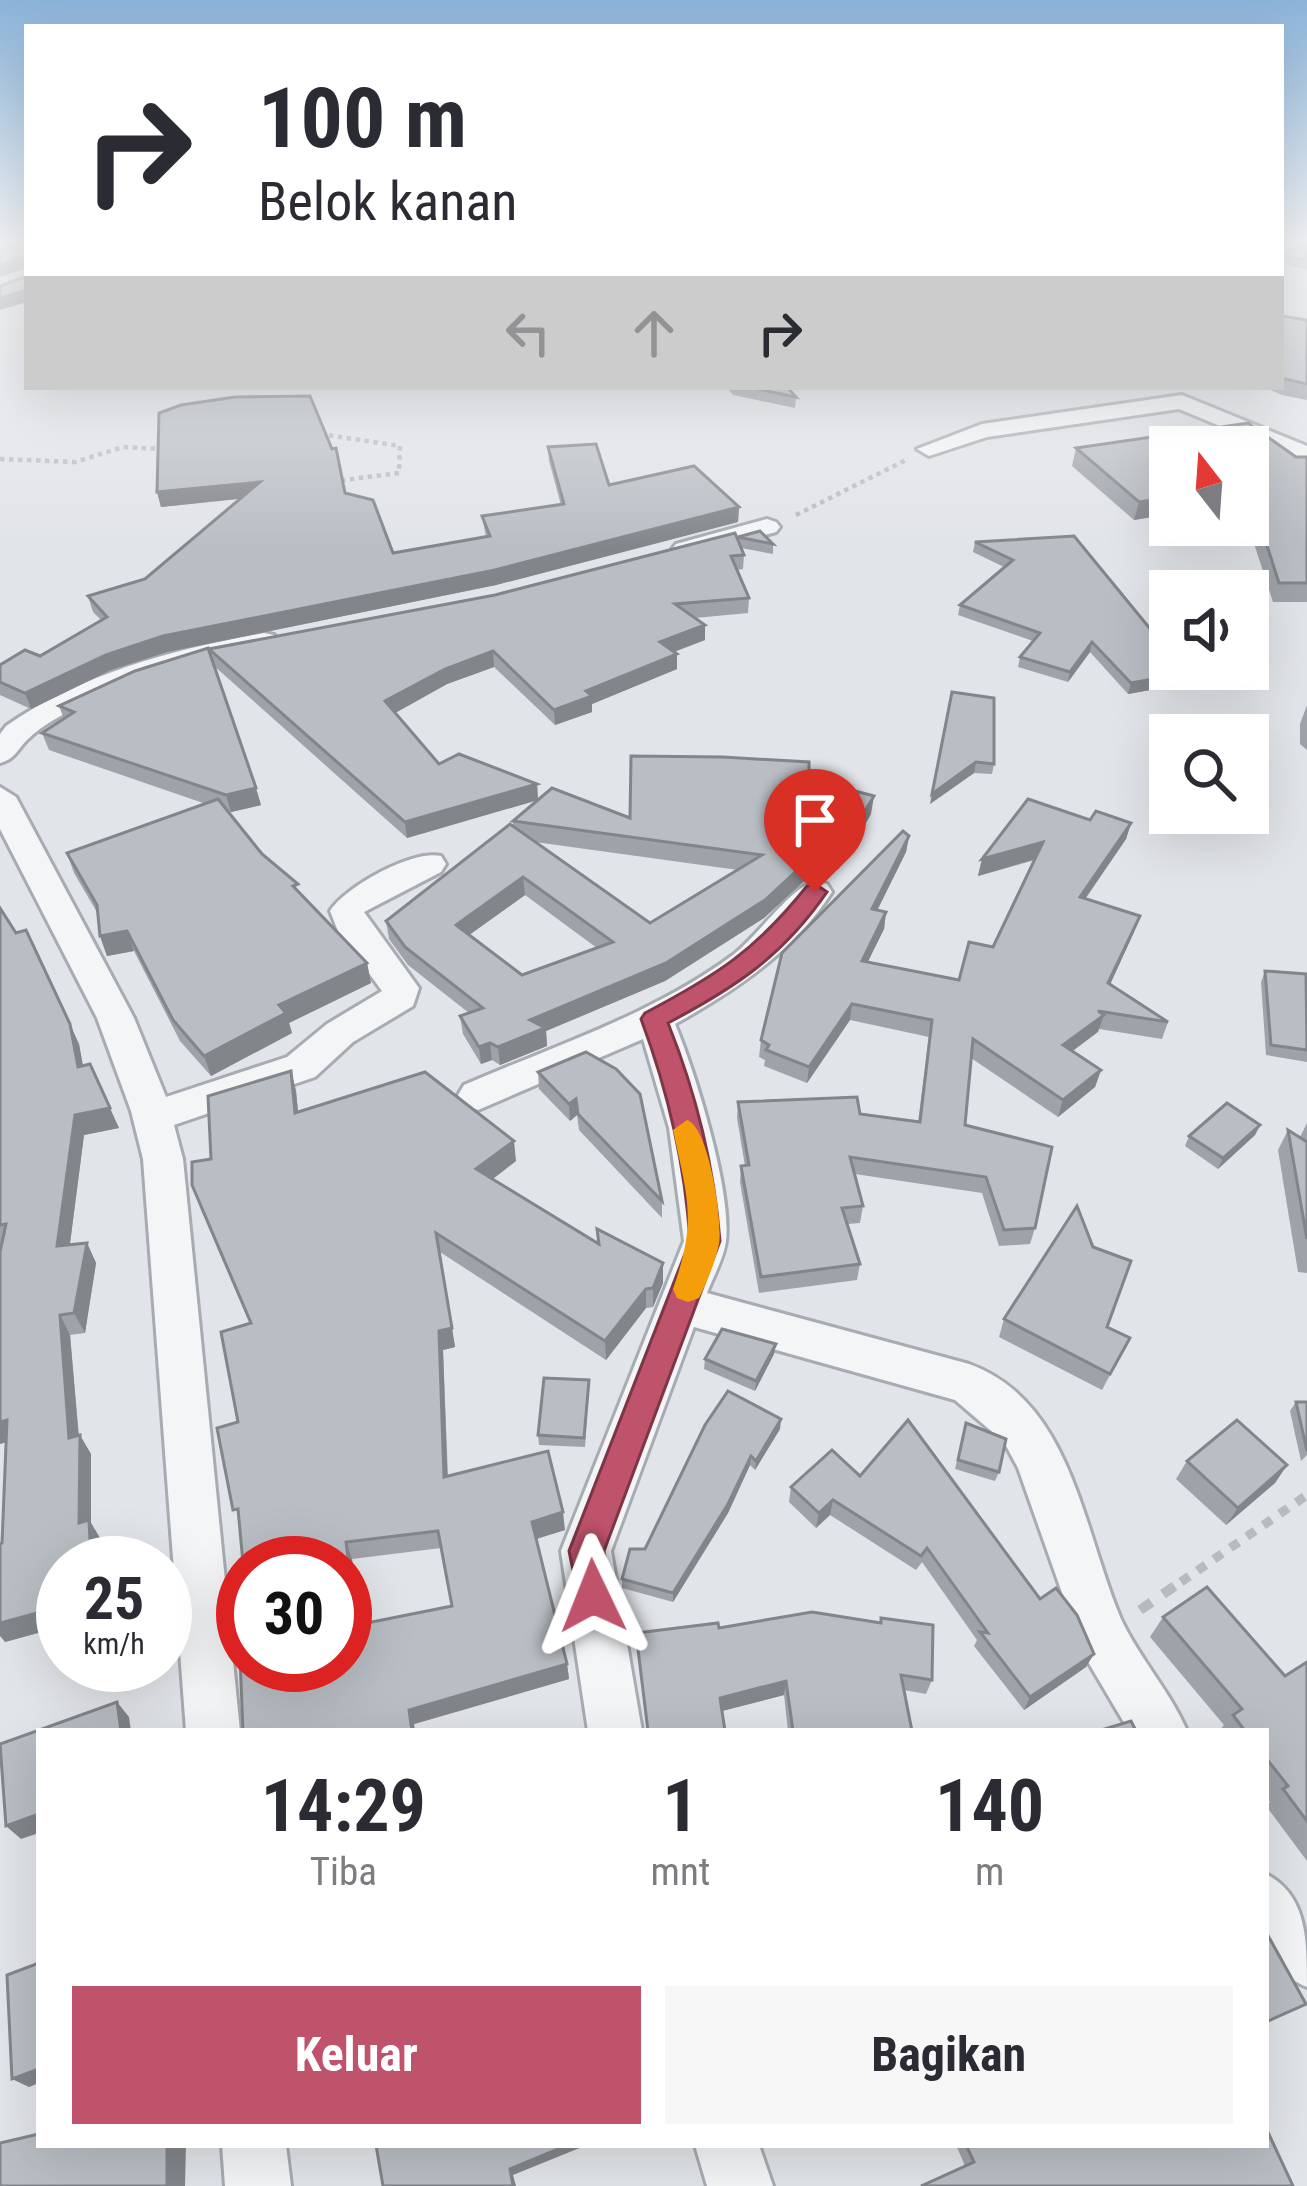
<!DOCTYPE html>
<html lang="id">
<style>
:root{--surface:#fff;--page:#f7f7f7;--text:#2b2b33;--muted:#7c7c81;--accent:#c0536c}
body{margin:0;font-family:"Roboto Condensed",sans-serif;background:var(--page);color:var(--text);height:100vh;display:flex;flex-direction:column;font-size:45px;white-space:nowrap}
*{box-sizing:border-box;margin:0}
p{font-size:39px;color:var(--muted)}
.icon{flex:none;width:66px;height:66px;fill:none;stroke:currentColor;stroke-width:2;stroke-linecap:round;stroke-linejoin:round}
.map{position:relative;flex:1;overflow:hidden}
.details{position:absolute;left:36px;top:1728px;width:1233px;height:420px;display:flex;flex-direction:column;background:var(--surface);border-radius:0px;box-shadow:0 12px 48px #0002}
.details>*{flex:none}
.banner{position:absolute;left:24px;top:24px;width:1260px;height:366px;border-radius:0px;box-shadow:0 12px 48px #0002;background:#fff;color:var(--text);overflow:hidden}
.needle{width:78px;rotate:343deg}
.tools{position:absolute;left:1149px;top:426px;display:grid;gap:24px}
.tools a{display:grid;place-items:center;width:120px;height:120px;border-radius:0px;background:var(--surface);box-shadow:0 12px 48px #0002;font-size:60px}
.speed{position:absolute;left:36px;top:1536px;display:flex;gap:24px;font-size:60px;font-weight:700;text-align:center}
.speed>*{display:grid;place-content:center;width:156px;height:156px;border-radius:50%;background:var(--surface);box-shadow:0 12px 48px #0002;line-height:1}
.speed small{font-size:30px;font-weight:400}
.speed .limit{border:18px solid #d22;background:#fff;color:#111}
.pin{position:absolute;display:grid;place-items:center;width:102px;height:102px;color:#fff;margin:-123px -51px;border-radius:50% 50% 50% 0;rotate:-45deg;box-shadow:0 0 12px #0007}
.pin .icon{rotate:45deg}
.me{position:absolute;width:132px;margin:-66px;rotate:358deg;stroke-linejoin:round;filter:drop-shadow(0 0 9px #0008)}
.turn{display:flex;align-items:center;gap:42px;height:252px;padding:0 36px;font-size:54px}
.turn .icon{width:156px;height:156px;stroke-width:2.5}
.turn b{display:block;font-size:84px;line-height:102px}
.lanes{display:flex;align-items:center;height:114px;padding:0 36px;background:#0003;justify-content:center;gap:60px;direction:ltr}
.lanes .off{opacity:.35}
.eta{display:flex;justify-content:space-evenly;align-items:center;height:204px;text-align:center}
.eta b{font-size:72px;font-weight:700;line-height:84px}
.button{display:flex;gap:24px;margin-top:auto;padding:24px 36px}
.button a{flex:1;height:138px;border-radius:0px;background:var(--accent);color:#fff;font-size:48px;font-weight:700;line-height:138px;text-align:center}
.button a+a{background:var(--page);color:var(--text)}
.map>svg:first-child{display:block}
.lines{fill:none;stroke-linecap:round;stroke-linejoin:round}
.street-casing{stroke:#a7acb2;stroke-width:6}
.path-far2{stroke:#b7bbc0;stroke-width:4.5;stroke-dasharray:4.5 4.5;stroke-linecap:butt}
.path-far1{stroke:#b7bbc0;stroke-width:9;stroke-dasharray:10 10;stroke-linecap:butt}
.path{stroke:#b7bbc0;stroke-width:10;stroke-dasharray:14 14;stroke-linecap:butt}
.street{fill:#f3f5f7;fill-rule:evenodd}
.wall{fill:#9fa3a9;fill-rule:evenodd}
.shaded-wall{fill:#828589}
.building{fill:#b9bec4;stroke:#828589;stroke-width:3;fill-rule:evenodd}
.route{fill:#c0536c;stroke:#7d3646;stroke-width:3}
.slow{fill:#f59e0b}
</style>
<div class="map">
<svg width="1307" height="2186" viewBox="0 0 1307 2186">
<rect width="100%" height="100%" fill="#e1e4e8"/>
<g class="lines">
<defs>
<g id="street">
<polygon points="1182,395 1307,446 1307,462 1179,409 987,437 929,456 917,449 982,424"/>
<polygon points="767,519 776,522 780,527 776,532 685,557 672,549 676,544"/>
<path d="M264 633 274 635 278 641 274 647C209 663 144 674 84 704 64 714 43 724 27 740 17 750 15 759 0 763V734L6 726C82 673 174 649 264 633Z"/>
<path d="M0 787 16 797 134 1018 166 1097 287 1057 327 1024 382 991 338 931 330 911C345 887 413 849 441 856L446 864 441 872 364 912 419 988 413 1006 353 1042 315 1077 174 1125 183 1159 240 1731H186L143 1159 131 1111 97 1018 0 829Z"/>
<path d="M815 881 827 884 832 892C793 952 736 990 675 1024 695 1072 732 1190 726 1241 724 1258 713 1277 707 1293L969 1364C1072 1401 1083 1531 1121 1619 1139 1658 1170 1691 1187 1731H1129L1084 1655 1018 1468 1004 1442 955 1400 694 1327 611 1551 642 1731H588L561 1551 684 1241 669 1128 643 1039 478 1110 464 1105 458 1095 464 1085C554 1046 654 1014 733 955 757 937 790 888 815 881Z"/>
<path d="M1266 1874C1307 1895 1307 1939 1307 1987 1256 1966 1266 1921 1266 1874Z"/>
<polygon points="222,2145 286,2145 291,2186 225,2186"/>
<polygon points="695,2145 759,2145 773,2186 707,2186"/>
</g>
</defs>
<use href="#street" class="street-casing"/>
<g class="path-far2">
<polyline points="320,434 400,446 399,473 336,481"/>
<polyline points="0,459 75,462 123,447 163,449"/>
<polyline points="796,515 906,460"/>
</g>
<polyline class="path-far1" points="1181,1582 1307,1495"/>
<polyline class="path" points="1140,1610 1185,1579"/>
<use href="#street" class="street"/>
</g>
<g class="wall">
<polygon points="1307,243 1307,270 1281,263 1281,254"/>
<polygon points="1281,316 1307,320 1307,400 1282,395 1264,387 1281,387"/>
<polygon points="726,387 787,387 796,397 795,408 733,395"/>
<polygon points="1248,423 1296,457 1307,457 1307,602 1273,602 1248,525 1248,447 1170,447 1170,514 1134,520 1072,466 1076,448"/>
<polygon points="548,447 609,485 739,507 738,522 496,585 167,652 111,670 31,709 0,695 0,665 40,656 101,620 93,612 88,596 145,579 240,499 161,507 157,492 345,493 393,553 486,537 482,516 561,505 549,461"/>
<polygon points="1074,536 1183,684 1128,694 1090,652 1068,682 1018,667 1020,657 1033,641 958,615 960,605 1004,567 973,552 975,542"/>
<polygon points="738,537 773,544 773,554 741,548 744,555 743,569 737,570 749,598 748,613 695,618 705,625 705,640 674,652 677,654 677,669 592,704 592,712 555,725 494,667 447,684 395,713 439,764 537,784 538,800 407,838 213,665 261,805 231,812 227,811 262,854 367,963 371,983 289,1023 292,1033 211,1076 180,1041 134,951 107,956 100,936 98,914 74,873 67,853 206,804 49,750 42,733 64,719 59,706 209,649 495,595 738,541"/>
<polygon points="994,698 994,764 992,774 974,773 930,804"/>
<polygon points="1307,705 1307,750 1300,744 1300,724"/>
<path d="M809 779 871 814 839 868 824 879 803 882 764 918 665 981 546 1031 547 1046 500 1065 492 1060 481 1064 463 1034 460 1016 469 1013 408 965 389 939 386 921 513 827V821L630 818ZM535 842 738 870 650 923ZM525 895 597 948 522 975 469 935Z"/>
<polygon points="1090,820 1131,823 1126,839 1085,898 1134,932 1110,984 1168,1022 1162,1039 1099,1029 1072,1051 1101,1070 1095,1087 1058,1117 971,1058 965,1125 1035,1228 1030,1244 999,1246 982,1193 855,1174 863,1206 860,1223 847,1224 860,1264 857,1280 759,1293 740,1182 741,1166 745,1166 737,1118 738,1102 860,1114 918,1122 929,1037 850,1020 807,1083 764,1066 765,1060 759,1057 761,1040 909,836 906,852 877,910 886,912 884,929 867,962 959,980 993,947 1035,860 978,876 982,859"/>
<polygon points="0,908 79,1044 83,1066 119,1128 84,1135 70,1244 87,1243 96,1263 85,1333 70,1335 79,1436 91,1454 91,1523 100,1538 63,1563 63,1626 5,1642 2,1543 6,1442 0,1444"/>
<polygon points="1265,971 1307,984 1307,1062 1266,1055 1261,982"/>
<path d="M291 1071 296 1091 298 1112 516 1161 493 1179 597 1243V1229L663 1263V1283L653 1307 646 1308 606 1360 440 1252 455 1347 443 1350 448 1476 565 1530 537 1539 567 1664 569 1679 414 1724 345 1665 238 1422 250 1324 199 1205 211 1159ZM441 1548 452 1606 361 1624 352 1559Z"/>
<polygon points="538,1072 640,1094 662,1201 662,1218 579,1130 577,1115 570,1121 539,1089"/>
<polygon points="1307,1123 1307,1273 1298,1272 1278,1150 1288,1130 1300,1137"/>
<polygon points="1260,1125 1255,1135 1218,1169 1185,1146 1189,1136"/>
<polygon points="1004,1319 1107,1327 1130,1338 1102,1390 999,1337"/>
<polygon points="776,1344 774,1354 755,1391 704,1369 705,1359"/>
<polygon points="589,1380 585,1447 539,1445 538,1435"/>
<polygon points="1296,1402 1307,1402 1307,1455 1301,1461 1290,1411"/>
<polygon points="966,1423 999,1472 995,1481 955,1469"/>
<polygon points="780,1429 755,1470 750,1465 728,1513 673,1602 622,1588 622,1579 645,1549"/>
<polygon points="832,1450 1086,1667 1024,1710 974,1646 977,1640 922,1562 916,1570 830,1515 816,1528 789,1502 791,1487"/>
<polygon points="1187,1461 1287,1465 1275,1483 1226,1525 1176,1479"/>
<polygon points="1163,1617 1285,1676 1307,1662 1307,1861 1266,1806 1270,1802 1266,1796 1266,1731 1219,1731 1224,1725 1150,1637"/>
<polygon points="881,1618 932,1680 926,1694 904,1690 912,1731 788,1731 784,1695 722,1711 725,1731 647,1731 636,1633 880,1623"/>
<polygon points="956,2145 1266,2145 965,2166"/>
</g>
<g class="shaded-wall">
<polygon points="22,257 26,268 0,277 0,265"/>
<polygon points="27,290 27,302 0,310 0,298"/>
<polygon points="260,482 263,496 161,507 157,492"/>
<polygon points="1170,497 1170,514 1134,520 1139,502"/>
<polygon points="739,507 738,522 496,585 167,652 111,670 31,709 25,693 106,655 163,636"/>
<polygon points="705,625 705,640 660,657 660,642"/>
<polygon points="1092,642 1090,652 1068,682 1070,672"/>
<polygon points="493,651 494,667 447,684 388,717 385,701 445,669"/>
<polygon points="677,654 677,669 592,704 592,712 555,725 554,710 586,691"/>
<polygon points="1186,673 1183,684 1128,694 1131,683"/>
<polygon points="976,762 974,773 930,804 932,794"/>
<polygon points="537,784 538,800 407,838 405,822"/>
<polygon points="256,788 261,805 231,812 226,795"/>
<polygon points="874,796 871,814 839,868 824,879 803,882 764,918 665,981 546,1031 547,1046 500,1065 498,1047 530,1020 804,864"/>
<polygon points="1131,823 1126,839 1075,914 1080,897"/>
<polygon points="909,836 906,852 870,925 872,909"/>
<polygon points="1043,842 1039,858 978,876 982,859"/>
<polygon points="523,877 525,895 458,943 456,925"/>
<polygon points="886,912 884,929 860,978 862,961"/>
<polygon points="1140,916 1134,932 1103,1000 1108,983"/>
<polygon points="127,931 134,951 107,956 100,936"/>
<polygon points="367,963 371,983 289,1023 292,1033 211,1076 204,1056 279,1005"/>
<polygon points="852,1004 850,1020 807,1083 809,1067"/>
<polygon points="1104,1015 1098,1032 1058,1062 1063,1045"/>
<polygon points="70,1024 79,1044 87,1088 78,1067"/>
<polygon points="490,1043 492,1060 481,1064 479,1047"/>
<polygon points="1101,1070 1095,1087 1058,1117 1063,1100"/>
<polygon points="291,1071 296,1091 300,1133 295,1113"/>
<polygon points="576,1099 577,1115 570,1121 569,1104"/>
<polygon points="110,1108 119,1128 84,1135 67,1266 57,1246 75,1115"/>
<polygon points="1260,1125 1255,1135 1218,1169 1223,1158"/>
<polygon points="514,1141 516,1161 479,1189 476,1169"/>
<polygon points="436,1233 455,1347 443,1350 448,1494 444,1477"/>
<polygon points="87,1243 96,1263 85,1333 74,1313"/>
<polygon points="663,1263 663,1283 653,1307 653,1288"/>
<polygon points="646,1289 646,1308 606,1360 605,1341"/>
<polygon points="60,1315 70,1335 80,1453 80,1435 91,1454 91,1523 100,1538 102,1563 91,1563 79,1523 69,1438"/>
<polygon points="776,1344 774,1354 755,1391 756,1381"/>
<polygon points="781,1419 780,1429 755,1470 756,1461"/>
<polygon points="7,1420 20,1438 0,1444 0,1422"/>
<polygon points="751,1456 750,1465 728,1513 673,1602 673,1593"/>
<polygon points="1287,1465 1275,1483 1226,1525 1238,1508"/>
<polygon points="833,1500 830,1515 816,1528 819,1513"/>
<polygon points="563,1512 565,1530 535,1539 532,1522"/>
<polygon points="346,1542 352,1559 363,1641 357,1625"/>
<polygon points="63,1606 63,1626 5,1642 0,1636 0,1623"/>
<polygon points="1094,1654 1086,1667 1024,1710 1030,1697"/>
<polygon points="567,1664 569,1679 414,1724 415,1731 412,1731 409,1710"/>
<polygon points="786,1681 784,1695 718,1712 720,1698"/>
<polygon points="117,1702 129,1717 131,1731 121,1731"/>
<polygon points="39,1814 39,1833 21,1839 6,1826"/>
<polygon points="39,2069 39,2083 29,2087 12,2079"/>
<polygon points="167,2145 186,2145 185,2186 167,2186"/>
<polygon points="568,2145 587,2145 513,2175 516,2186 513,2186 510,2169"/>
</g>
<g class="building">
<polygon points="24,243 27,243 27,260 22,257 0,265 0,250"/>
<polygon points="1306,243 1307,261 1281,254"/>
<polygon points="27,276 27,290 0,298 0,286"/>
<polygon points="1281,316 1307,320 1307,384 1281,378"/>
<polygon points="748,387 787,387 796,397"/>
<polygon points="310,396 332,449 336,448 345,493 373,500 393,553 490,536 482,516 564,504 548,447 596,444 609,485 694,466 739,507 495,570 163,636 106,655 25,693 0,682 0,665 25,650 40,656 107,617 88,596 145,579 260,482 157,492 159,413 181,405 235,397"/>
<polygon points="1248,423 1296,457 1307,457 1307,583 1279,583 1255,508 1248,502 1248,447 1170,447 1170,497 1139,502 1076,448"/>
<polygon points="760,531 773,544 738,537"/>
<polygon points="735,533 744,555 731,556 749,598 675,604 705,625 660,642 677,654 586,691 592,696 554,710 493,651 445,669 385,701 439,764 459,754 537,784 405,822 209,649 495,595"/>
<polygon points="1074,536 1170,653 1170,669 1183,669 1186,673 1131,683 1092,642 1070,672 1020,657 1040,633 960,605 1013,560 975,542"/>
<polygon points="208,648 256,788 226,795 42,733 74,712 59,706 135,671"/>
<polygon points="952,692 994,698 994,764 976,762 932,794"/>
<path d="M631 756 723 757 809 762V779L874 796 841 850 826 861 804 864 765 900 666 963 530 1020 545 1028 498 1047 490 1043 479 1047 460 1016 483 1008 405 947 386 921 510 824 650 923 762 855 513 821 552 788 630 818ZM523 877 613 942 522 975 456 925Z"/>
<polygon points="218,799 262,854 298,884 293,886 367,963 279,1005 286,1013 204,1056 173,1020 127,931 100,936 97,905 67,853"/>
<polygon points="1028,799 1090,820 1096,811 1131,823 1080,897 1140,916 1108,983 1168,1022 1098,1011 1104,1015 1063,1045 1101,1070 1063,1100 973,1039 965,1125 1052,1147 1035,1228 1004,1230 986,1177 850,1157 863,1206 842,1208 860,1264 761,1277 741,1166 749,1165 738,1102 857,1097 860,1114 920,1122 932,1020 852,1004 809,1067 766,1050 769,1045 761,1040 782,953 903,831 909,836 872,909 886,912 862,961 959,980 969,942 993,947 1043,842 982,859"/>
<polygon points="0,908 16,933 26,930 70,1024 78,1067 90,1064 110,1108 75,1115 57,1246 87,1243 74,1313 60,1315 69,1438 80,1435 79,1523 89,1520 91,1563 63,1563 63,1606 0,1623 0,1544 2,1543 7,1420 0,1422 0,1252 6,1224 0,1225"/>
<polygon points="1265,971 1306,974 1307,1050 1271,1045"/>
<polygon points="586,1052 616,1069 640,1094 662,1201 578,1114 576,1099 569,1104 538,1072"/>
<path d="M291 1071 295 1113 425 1072 514 1141 476 1169 599 1244 597 1229 663 1263 653 1288 646 1289 605 1341 436 1233 452 1328 439 1331 444 1477 548 1451 563 1512 532 1522 567 1664 409 1710 412 1731H243L240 1657 243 1656V1665H345V1563H243L238 1509 233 1510 217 1428 238 1422 221 1332 251 1323 192 1185V1162L211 1159 208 1096ZM438 1531 452 1606 357 1625 346 1542Z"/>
<polygon points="1227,1103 1260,1125 1223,1158 1189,1136"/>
<polygon points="1288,1130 1307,1142 1307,1239"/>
<polygon points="1077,1206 1093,1247 1131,1261 1107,1327 1130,1338 1110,1374 1004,1319"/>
<polygon points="722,1329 776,1344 756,1381 705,1359"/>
<polygon points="544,1378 589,1380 584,1438 538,1435"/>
<polygon points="728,1391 781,1419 756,1461 751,1456 728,1504 673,1593 622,1579 630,1549 645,1549 705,1425"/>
<polygon points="1296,1402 1307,1402 1307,1451"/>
<polygon points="908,1420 1040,1599 1056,1588 1077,1615 1094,1654 1030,1697 980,1632 988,1633 927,1548 921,1556 833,1500 819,1513 791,1487 832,1450 860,1476"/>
<polygon points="1237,1420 1287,1465 1238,1508 1187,1461"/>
<polygon points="966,1423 1006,1439 999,1472 958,1460"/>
<polygon points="1207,1587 1285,1676 1307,1662 1307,1821 1283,1789 1288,1786 1266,1758 1266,1731 1245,1731 1233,1715 1242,1709 1163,1617"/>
<polygon points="812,1612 881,1623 881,1618 933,1625 932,1680 901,1675 912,1731 793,1731 786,1681 720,1698 725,1731 648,1731 636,1633 718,1623 719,1628"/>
<polygon points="117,1702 121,1731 39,1731 39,1814 6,1826 0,1744"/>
<polygon points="1131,1721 1136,1731 1098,1731"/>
<polygon points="1266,1932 1306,2004 1266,2022"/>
<polygon points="39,1963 39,2069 12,2079 7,1975"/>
<polygon points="1266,2128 1293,2186 921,2186 974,2162 966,2145 1266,2145"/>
<polygon points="39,2134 39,2145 167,2145 167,2186 0,2186 0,2143"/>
<polygon points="376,2145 568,2145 510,2169 513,2186 383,2186"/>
</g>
<linearGradient id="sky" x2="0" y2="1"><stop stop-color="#8bb4da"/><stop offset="0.44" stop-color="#f2f3f5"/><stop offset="1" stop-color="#f2f3f5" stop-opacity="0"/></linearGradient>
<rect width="1307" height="549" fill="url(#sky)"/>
<path class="route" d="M815 884 827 892C783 956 736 987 668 1023 696 1093 714 1165 720 1241L604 1551 611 1596 606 1609 593 1614 581 1609 569 1551 690 1241C685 1164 668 1091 641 1019L645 1013C717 975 755 951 807 886Z"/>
<path class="slow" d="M687 1120C709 1127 723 1221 719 1244 715 1262 707 1282 699 1298L688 1302 677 1298 673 1289C697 1221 688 1199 673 1130Z"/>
</svg>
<div class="tools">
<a><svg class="needle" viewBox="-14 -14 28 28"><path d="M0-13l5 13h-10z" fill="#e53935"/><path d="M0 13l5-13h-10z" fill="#7c7c81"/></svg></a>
<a><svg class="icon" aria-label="sound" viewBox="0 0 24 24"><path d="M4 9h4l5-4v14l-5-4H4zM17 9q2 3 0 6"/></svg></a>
<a><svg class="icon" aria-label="search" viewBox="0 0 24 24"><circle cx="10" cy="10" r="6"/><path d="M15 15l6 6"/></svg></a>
</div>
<div class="speed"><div>25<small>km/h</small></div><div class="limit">30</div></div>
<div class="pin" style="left:815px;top:892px;background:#d93025"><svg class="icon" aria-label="arrive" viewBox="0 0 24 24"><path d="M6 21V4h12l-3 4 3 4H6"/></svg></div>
<svg class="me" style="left:593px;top:1596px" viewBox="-20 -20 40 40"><path d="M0-17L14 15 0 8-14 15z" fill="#c0536c" stroke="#fff" stroke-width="4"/></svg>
<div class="banner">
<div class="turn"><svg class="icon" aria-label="right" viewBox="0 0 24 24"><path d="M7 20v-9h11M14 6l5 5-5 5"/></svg><div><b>100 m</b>Belok kanan</div></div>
<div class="lanes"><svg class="icon off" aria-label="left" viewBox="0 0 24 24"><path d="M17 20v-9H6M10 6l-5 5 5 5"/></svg><svg class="icon off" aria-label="ahead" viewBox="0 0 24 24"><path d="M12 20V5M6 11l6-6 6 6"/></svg><svg class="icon" aria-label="right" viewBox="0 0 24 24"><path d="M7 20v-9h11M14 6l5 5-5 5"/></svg></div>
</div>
<section class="details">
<div class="eta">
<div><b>14:29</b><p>Tiba</p></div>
<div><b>1</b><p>mnt</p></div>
<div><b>140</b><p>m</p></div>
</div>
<div class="button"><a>Keluar</a><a>Bagikan</a></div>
</section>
</div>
